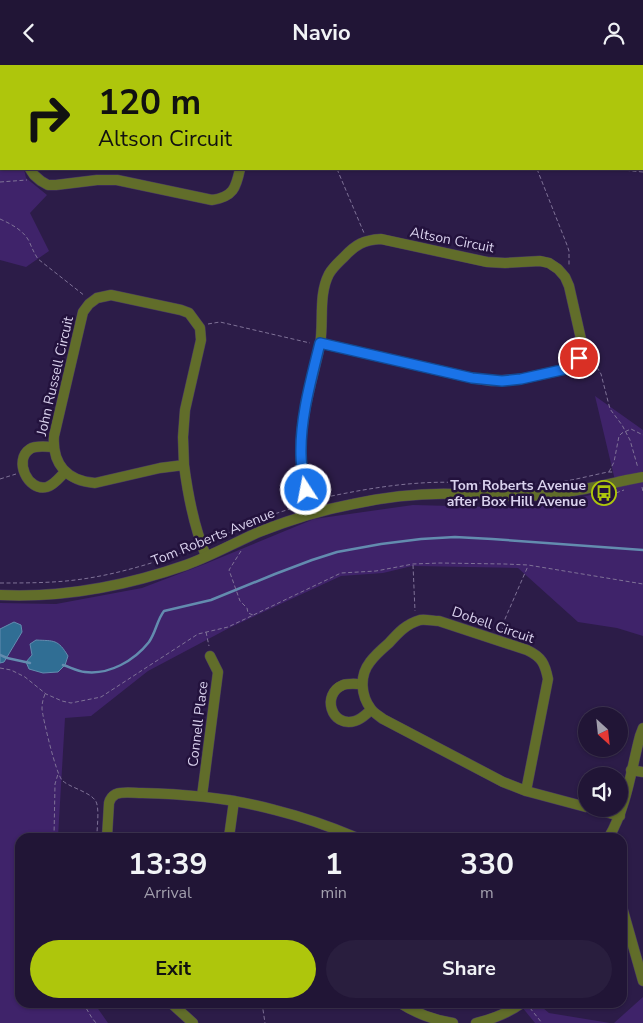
<!DOCTYPE html>
<style>
:root{--surface:#211536;--page:#291e3e;--text:#f1f3f6;--muted:#a29fad;--line:#3e3451;--accent:#aec60c}
body{margin:0;font-family:"Nunito Sans",sans-serif;background:var(--page);color:var(--text);height:100vh;display:flex;flex-direction:column;font-size:19px;white-space:nowrap}
*{box-sizing:border-box;margin:0}
p{font-size:16px;color:var(--muted)}
.icon{flex:none;width:28px;height:28px;fill:none;stroke:currentColor;stroke-width:2;stroke-linecap:round;stroke-linejoin:round}
.map{position:relative;flex:1;overflow:hidden}
.side{position:absolute;left:15px;top:768px;width:612px;height:175px;display:flex;flex-direction:column;background:var(--surface);border-radius:15px;box-shadow:0 1px 4px #0004,0 0 0 1px var(--line)}
.side>*{flex:none}
.top-card{position:absolute;left:0px;top:0px;width:644px;height:105px;box-shadow:0 1px 4px #0004,0 0 0 1px var(--line);background:#aec60c;color:#111;overflow:hidden}
.needle{width:32px;rotate:153deg}
.controls{position:absolute;left:578px;top:642px;display:grid;gap:10px}
.controls a{display:grid;place-items:center;width:50px;height:50px;border-radius:50%;background:var(--surface);box-shadow:0 1px 4px #0004,0 0 0 1px var(--line);font-size:25px}
.pin{position:absolute;display:grid;place-items:center;width:42px;height:42px;color:#fff;margin:-21px;border:2px solid #fff;border-radius:50%;box-shadow:0 1px 5px #0007}
.me{position:absolute;width:55px;margin:-28px;rotate:349deg;stroke-linejoin:round;filter:drop-shadow(0 0 4px #0008)}
.turn{display:flex;align-items:center;gap:18px;height:105px;padding:0 15px;font-size:22px}
.turn .icon{width:65px;height:65px;stroke-width:2.5}
.turn b{display:block;font-size:35px;line-height:42px}
.eta{display:flex;justify-content:space-evenly;align-items:center;height:85px;text-align:center}
.eta b{font-size:30px;font-weight:700;line-height:35px}
.cta{display:flex;gap:10px;margin-top:auto;padding:10px 15px}
.cta a{flex:1;height:58px;border-radius:30px;background:var(--accent);color:#111;font-size:20px;font-weight:700;line-height:58px;text-align:center}
.cta a+a{background:var(--page);color:var(--text)}
header{display:flex;justify-content:space-between;align-items:center;height:65px;padding:0 15px;background:var(--surface);font-size:22px;font-weight:700}
.map>svg:first-child{display:block}
.green{fill:#3f236a}
.water{fill:#306e94;stroke:#638caf}
.lines{fill:none;stroke-linecap:round;stroke-linejoin:round}
.stream{stroke:#638caf;stroke-width:2.5}
.minor-casing{stroke:#483962;stroke-width:11}
.path{stroke:#7f7297;stroke-width:1;stroke-dasharray:4 2.5;stroke-linecap:butt}
.minor{stroke:#616d2a;stroke-width:10}
.minor-bridge-casing{stroke:#483962;stroke-width:11;stroke-linecap:butt}
.minor-bridge{stroke:#616d2a;stroke-width:10}
.route-casing{stroke:#114b97;stroke-width:12}
.route{stroke:#1a73e8;stroke-width:9}
.labels{text-anchor:middle;dominant-baseline:central;stroke-width:5;stroke-linejoin:round;paint-order:stroke}
.street-label{font-size:14px;fill:#d9d1ed;stroke:#23123d}
.poi-label{font-size:14px;font-weight:bold;fill:#d9d1ed;stroke:#23123d;text-anchor:end}
</style>
<header><svg class="icon" aria-label="back" viewBox="0 0 24 24"><path d="M15 5l-7 7 7 7"/></svg>Navio<svg class="icon" aria-label="person" viewBox="0 0 24 24"><circle cx="12" cy="8" r="4"/><path d="M4 21q1-7 8-7t8 7"/></svg></header>
<div class="map">
<svg width="643" height="958" viewBox="0 0 643 958">
<rect width="100%" height="100%" fill="#2c1c48"/>
<g class="green">
<polygon points="418,0 643,0 643,96 642,1 417,1"/>
<polygon points="0,86 1,86 1,104 24,104 26,113 47,130 30,148 49,186 26,202 0,195"/>
<polygon points="595,331 643,365 643,571 617,563 578,557 518,503 412,501 383,508 341,511 231,562 148,606 91,651 65,653 58,772 20,772 20,938 94,938 108,958 0,958 0,538 56,539 142,523 205,499 314,454 413,440 533,443 617,424"/>
<polygon points="643,932 643,958 614,958"/>
<polygon points="528,938 537,938 549,948 610,958 535,958 522,942"/>
</g>
<g class="water">
<polygon points="14,557 21,560 22,567 4,597 0,598 0,564"/>
<path d="M36 575C54 576 58 574 68 591L65 600 58 607 43 608 29 604 26 597 32 590 30 579Z"/>
</g>
<g class="lines">
<g class="stream">
<polyline points="0,590 7,593 30,598"/>
<path d="M63 600C70 602 77 606 85 607 109 610 134 596 149 577 156 567 157 555 164 546L211 535 275 509 312 495 337 487 381 479 421 474 455 472 492 474 643 485"/>
</g>
<defs>
<g id="minor">
<polyline points="14,0 14,1"/>
<polyline points="139,0 139,1"/>
<polyline points="257,1 257,0"/>
<path d="M30 104 34 110 41 116 48 120H56L97 115H117L212 135C233 132 236 123 240 104"/>
<path d="M53 382C47 382 36 380 30 384 13 395 28 427 47 422 54 420 60 412 65 407"/>
<path d="M184 400 183 372 185 345 201 275 200 263 189 248 181 245 111 230 97 233 89 239 83 247 54 371C52 399 67 416 95 418L160 403 184 400C188 431 194 462 206 491"/>
<path d="M313 448C308 430 302 412 301 393 299 355 312 317 320 280 324 257 318 230 329 209 333 202 339 197 344 192 356 179 364 175 381 174L487 197 505 198 540 196 549 198 558 204 565 212 569 221 581 274V284L579 293 573 300 566 304 521 314 492 316 472 313 320 278"/>
<path d="M0 530C64 533 126 521 186 500 211 491 234 478 259 467 289 455 321 445 353 439 386 432 420 428 454 429 478 429 503 432 526 431 561 430 594 422 627 415"/>
<path d="M362 619C356 619 348 618 343 620 321 629 331 663 355 656 362 654 366 649 371 645"/>
<polyline points="631,705 643,707"/>
<path d="M526 726 548 614C545 599 542 592 527 585L439 556C433 556 426 554 420 555 406 559 398 568 389 578 382 584 375 590 370 597 359 611 361 631 371 644 374 648 379 651 383 654L503 717 526 726 586 742"/>
<polyline points="202,731 218,607 210,591"/>
<polyline points="594,744 620,751"/>
<path d="M107 772 109 738C110 734 112 731 116 729 123 726 134 728 142 728 187 729 232 733 275 745 303 752 329 761 355 772"/>
<polyline points="229,772 234,736"/>
<path d="M609 772C627 741 631 705 640 671L643 663"/>
<polyline points="622,842 643,916"/>
<polyline points="171,938 193,958"/>
<path d="M400 938C417 949 434 955 453 958"/>
<path d="M476 958C493 954 508 948 522 938"/>
</g>
</defs>
<use href="#minor" class="minor-casing"/>
<g class="path">
<polyline points="321,1 321,0"/>
<polyline points="502,1 503,0"/>
<polyline points="337,104 364,168"/>
<polyline points="537,104 567,180 569,186 569,202"/>
<polyline points="613,104 643,107"/>
<polyline points="0,117 27,115"/>
<path d="M0 154C11 159 23 165 29 176 32 183 34 188 38 194L85 231"/>
<polyline points="208,259 220,257 310,278"/>
<polyline points="590,291 601,309 610,344 622,360 630,375 638,403"/>
<polyline points="609,407 614,397 619,371 622,368 631,364 643,370"/>
<polyline points="0,414 16,409"/>
<polyline points="642,422 643,427"/>
<polyline points="616,428 624,425"/>
<path d="M318 433H322C355 426 388 420 421 418 463 415 506 422 548 418 568 417 588 411 608 407H614"/>
<polyline points="209,474 214,474 268,451 293,443 300,438"/>
<polyline points="241,486 229,505 240,536 247,543 248,548 253,550"/>
<polyline points="413,500 415,546"/>
<path d="M0 518C22 518 44 518 66 516 108 512 148 500 187 486L190 484 192 480"/>
<polyline points="206,567 209,581"/>
<polyline points="502,567 505,554 528,501"/>
<polyline points="0,603 11,605 25,612 46,629 62,636 71,638 101,632 198,569 228,562 245,554 341,508 376,506 413,499 440,498 505,499 528,500 643,519"/>
<path d="M45 629C43 634 42 638 42 644 43 654 56 709 62 715 68 722 88 726 95 735 100 741 97 761 97 769"/>
<polyline points="54,772 55,719 58,709"/>
<polyline points="83,938 92,953 96,958"/>
<polyline points="262,938 265,958"/>
<polyline points="530,943 542,958"/>
</g>
<use href="#minor" class="minor"/>
<defs>
<polyline id="minor-bridge" points="627,415 643,412"/>
</defs>
<use href="#minor-bridge" class="minor-bridge-casing"/>
<use href="#minor-bridge" class="minor-bridge"/>
</g>
<g class="lines">
<defs>
<path id="route" d="M306 425C304 414 301 402 301 390 300 353 311 315 320 278L472 313 502 316 521 314 566 304 574 300 579 293"/>
</defs>
<use href="#route" class="route-casing"/>
<use href="#route" class="route"/>
</g>
<defs>
<symbol id="bus-ring" viewBox="-11 -11 22 22"><circle r="9.5" fill="#23123d" stroke="#aec60c" stroke-width="1.5"/><path d="M-5-6H5V4H4V6H2V4H-2V6H-4V4H-5ZM-3.5-4V0h7V-4ZM-3.5 1.2v1.5H-2V1.2ZM2 1.2v1.5H3.5V1.2Z" fill="#aec60c"/></symbol>
</defs>
<g fill-rule="evenodd">
<use href="#bus-ring" x="590" y="414" width="28" height="28"/>
</g>
<g class="labels">
<g class="street-label">
<text transform="translate(452 175) rotate(11)">Altson Circuit</text>
<text transform="translate(55 311) rotate(-77)">John Russell Circuit</text>
<text transform="translate(213 472) rotate(-22)">Tom Roberts Avenue</text>
<text transform="translate(493 560) rotate(19)">Dobell Circuit</text>
<text transform="translate(198 659) rotate(-83)">Connell Place</text>
</g>
<g class="poi-label">
<text x="586" y="420">Tom Roberts Avenue<tspan x="586" dy="16">after Box Hill Avenue</tspan></text>
</g>
</g>
</svg>
<div class="controls">
<a><svg class="needle" viewBox="-14 -14 28 28"><path d="M0-13l5 13h-10z" fill="#e53935"/><path d="M0 13l5-13h-10z" fill="#a29fad"/></svg></a>
<a><svg class="icon" aria-label="sound" viewBox="0 0 24 24"><path d="M4 9h4l5-4v14l-5-4H4zM17 9q2 3 0 6"/></svg></a>
</div>
<div class="pin" style="left:579px;top:293px;background:#d93025"><svg class="icon" aria-label="arrive" viewBox="0 0 24 24"><path d="M6 21V4h12l-3 4 3 4H6"/></svg></div>
<svg class="me" style="left:306px;top:425px" viewBox="-20 -20 40 40"><circle r="17" fill="#1a73e8" stroke="#fff" stroke-width="3"/><path d="M0-11L8 9 0 5-8 9z" fill="#fff"/></svg>
<div class="top-card">
<div class="turn"><svg class="icon" aria-label="right" viewBox="0 0 24 24"><path d="M7 20v-9h11M14 6l5 5-5 5"/></svg><div><b>120 m</b>Altson Circuit</div></div>
</div>
<section class="side">
<div class="eta">
<div><b>13:39</b><p>Arrival</p></div>
<div><b>1</b><p>min</p></div>
<div><b>330</b><p>m</p></div>
</div>
<div class="cta"><a>Exit</a><a>Share</a></div>
</section>
</div>
